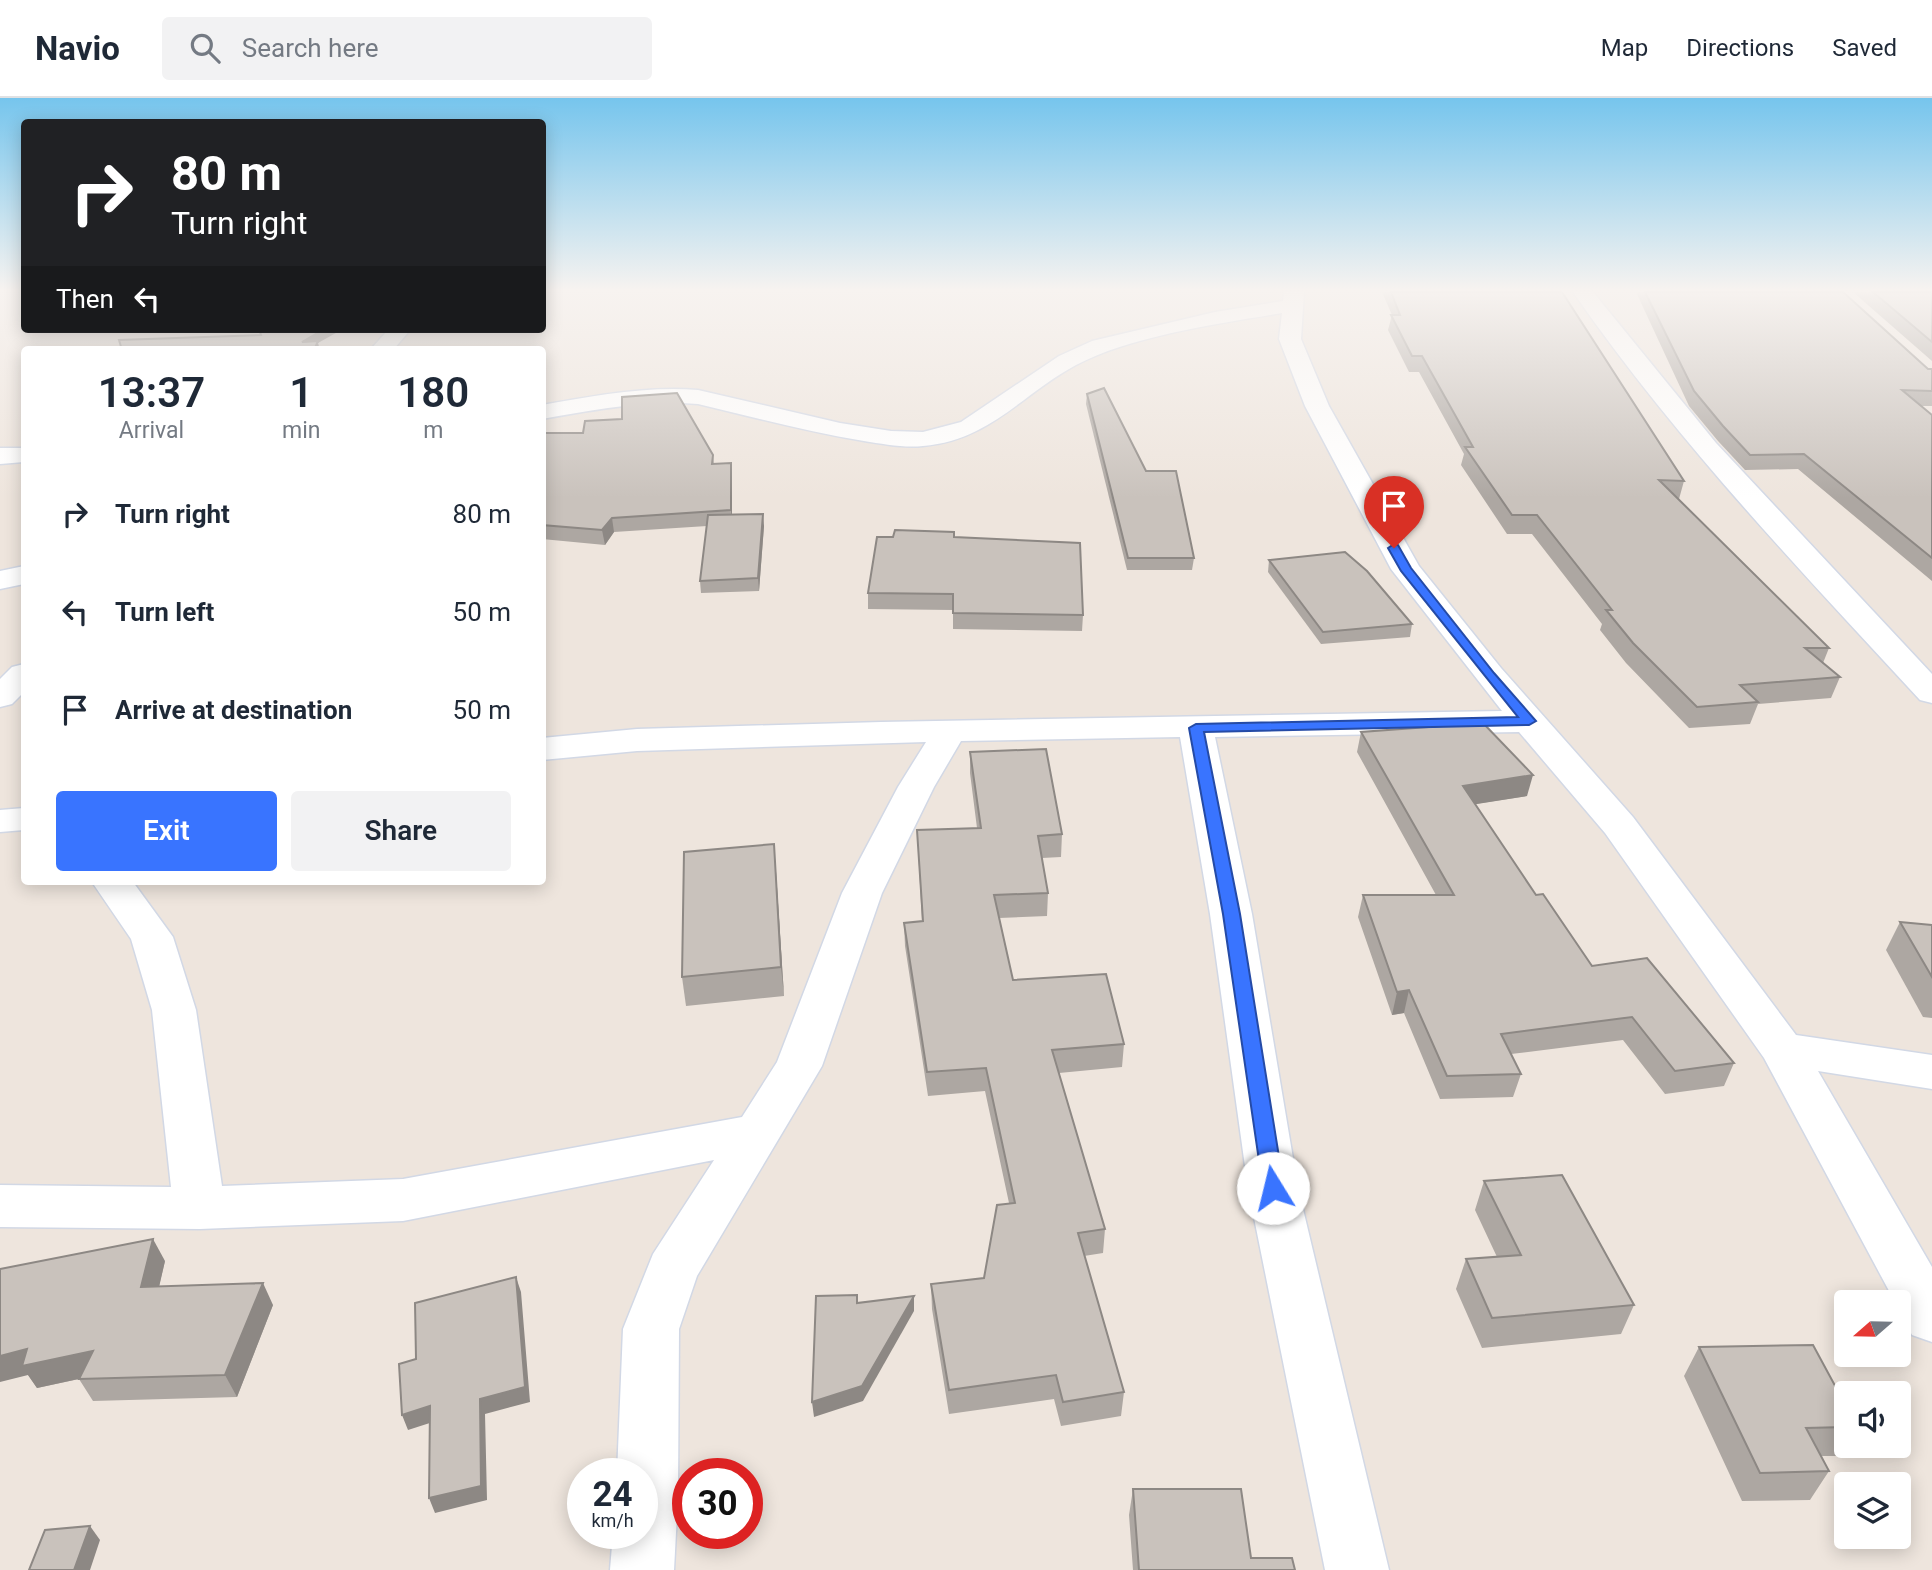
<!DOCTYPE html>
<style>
:root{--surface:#fff;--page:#f2f2f3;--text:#1f2937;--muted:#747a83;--line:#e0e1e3;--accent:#3974ff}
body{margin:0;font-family:Roboto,sans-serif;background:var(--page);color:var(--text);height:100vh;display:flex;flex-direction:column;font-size:26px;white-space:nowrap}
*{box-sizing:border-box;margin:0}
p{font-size:23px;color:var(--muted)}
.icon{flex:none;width:38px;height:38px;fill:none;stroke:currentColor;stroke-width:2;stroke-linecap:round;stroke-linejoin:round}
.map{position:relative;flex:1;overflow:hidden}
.details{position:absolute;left:21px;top:248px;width:525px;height:539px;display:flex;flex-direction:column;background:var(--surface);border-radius:7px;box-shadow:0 4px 18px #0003}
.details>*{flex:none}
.banner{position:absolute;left:21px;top:21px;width:525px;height:214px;border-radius:7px;box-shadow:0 4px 18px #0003;background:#202124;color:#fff;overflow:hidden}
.needle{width:46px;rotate:250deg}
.buttons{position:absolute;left:1834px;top:1192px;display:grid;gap:14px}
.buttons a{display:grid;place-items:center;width:77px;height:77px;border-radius:7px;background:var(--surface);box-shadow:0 4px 18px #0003;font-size:35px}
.speed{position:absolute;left:567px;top:1360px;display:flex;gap:14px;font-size:35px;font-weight:700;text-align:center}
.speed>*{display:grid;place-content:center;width:91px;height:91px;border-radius:50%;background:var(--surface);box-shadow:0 4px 18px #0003;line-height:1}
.speed small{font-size:18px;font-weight:400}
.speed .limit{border:10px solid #d22;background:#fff;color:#111}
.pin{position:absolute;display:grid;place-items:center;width:60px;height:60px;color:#fff;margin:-72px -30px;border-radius:50% 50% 50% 0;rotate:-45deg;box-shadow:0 0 7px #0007}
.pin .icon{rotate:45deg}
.me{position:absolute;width:77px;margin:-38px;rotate:351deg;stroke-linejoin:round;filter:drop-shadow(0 0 5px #0008)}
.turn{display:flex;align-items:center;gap:24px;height:147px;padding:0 35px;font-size:32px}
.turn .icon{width:91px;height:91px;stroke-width:2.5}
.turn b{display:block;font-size:49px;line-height:60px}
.then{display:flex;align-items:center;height:66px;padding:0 35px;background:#0003;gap:14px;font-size:26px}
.eta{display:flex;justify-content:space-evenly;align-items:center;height:119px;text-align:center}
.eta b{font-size:42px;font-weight:600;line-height:49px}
.button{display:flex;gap:14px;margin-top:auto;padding:14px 35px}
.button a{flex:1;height:80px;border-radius:7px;background:var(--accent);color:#fff;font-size:28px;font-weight:600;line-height:80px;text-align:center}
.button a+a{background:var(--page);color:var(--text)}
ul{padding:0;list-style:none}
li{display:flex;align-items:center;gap:21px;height:98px;padding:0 35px}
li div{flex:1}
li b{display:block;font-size:26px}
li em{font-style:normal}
header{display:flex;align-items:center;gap:42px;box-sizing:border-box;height:98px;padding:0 35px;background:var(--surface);border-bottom:2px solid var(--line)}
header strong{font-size:33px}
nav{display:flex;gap:38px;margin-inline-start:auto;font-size:24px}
.search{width:490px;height:63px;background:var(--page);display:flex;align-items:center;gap:18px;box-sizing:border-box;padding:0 24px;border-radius:7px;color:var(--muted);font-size:26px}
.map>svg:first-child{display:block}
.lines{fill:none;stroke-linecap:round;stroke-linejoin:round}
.street-casing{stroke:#d2d8e5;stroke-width:3}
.street{fill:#fff;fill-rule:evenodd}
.wall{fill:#ada7a2}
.shaded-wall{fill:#8d8884}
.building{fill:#c9c2bc;stroke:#8d8884;stroke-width:2}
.route{fill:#3974ff;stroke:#254ba6;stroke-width:2}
</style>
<header>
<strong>Navio</strong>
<div class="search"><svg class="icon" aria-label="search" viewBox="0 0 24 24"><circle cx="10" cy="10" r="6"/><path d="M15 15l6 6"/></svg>Search here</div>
<nav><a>Map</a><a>Directions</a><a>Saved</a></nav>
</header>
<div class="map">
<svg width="1932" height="1472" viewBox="0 0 1932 1472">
<rect width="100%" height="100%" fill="#eee5dd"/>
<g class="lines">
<defs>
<g id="street">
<path d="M1284 194H1304L1301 241 1329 308 1419 468 1501 570 1633 719 1796 937 1932 957V991L1818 973 1932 1169V1244L1912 1237 1899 1212V1204H1895L1764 960 1605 735 1519 634 1215 639 1252 816 1298 1090 1389 1472H1325L1248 1090 1210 816 1180 639 961 643 934 689 882 795 822 968 697 1178 679 1231 678 1397 674 1472H610L613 1435H642V1376H617L623 1231 653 1156 714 1062 403 1123 200 1131 0 1129V1087L171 1089 152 912 131 841 92 784H133L173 839 196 912 222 1088 403 1081 742 1019 777 964 842 795 898 689 926 644 637 653 542 662V640L637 631 881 624 1502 613 1391 471 1305 308 1279 241 1282 215C1221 225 1130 238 1076 267 1022 296 990 342 923 348 904 350 883 346 864 343 808 334 753 319 698 306 646 302 594 312 542 321V307C594 298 646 288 698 292L840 325 891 333 923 334 961 324 1059 258 1092 243 1215 214 1283 203Z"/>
<path d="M1573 194H1593L1716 345 1932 576V605L1920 602C1799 471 1675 341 1573 194Z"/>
<polygon points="389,231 411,231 393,252 370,252"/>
<polygon points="0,350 24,350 24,364 0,366"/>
<polygon points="24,468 24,486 0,491 0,473"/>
<polygon points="24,566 24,594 12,606 0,609 0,581 12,569"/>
<polygon points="24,710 24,732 0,734 0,712"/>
</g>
</defs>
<use href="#street" class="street-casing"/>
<use href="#street" class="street"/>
</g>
<g class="wall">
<polygon points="1382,194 1562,194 1684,383 1679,401 1677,401 1829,550 1823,565 1840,579 1831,600 1758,606 1750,626 1689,630 1626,565 1600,532 1602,526 1532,436 1507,436 1461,367 1464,356 1419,274 1409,274 1388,232 1392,217"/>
<polygon points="1636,194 1843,194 1928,271 1932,271 1932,308 1921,308 1932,317 1932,483 1798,371 1745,372 1718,343 1689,308"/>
<polygon points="1853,194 1932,194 1932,263"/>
<polygon points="1087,296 1146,373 1194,460 1192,472 1127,472 1086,306"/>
<polygon points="542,335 713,357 714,366 732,379 732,416 764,428 759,493 701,495 700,483 707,428 614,434 605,447 542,441"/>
<polygon points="954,439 1083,517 1082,533 953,531 953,512 868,511 868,495"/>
<polygon points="1269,462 1412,526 1410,539 1321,546 1268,474"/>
<polygon points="1361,634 1527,698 1475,706 1536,797 1592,868 1734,965 1724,988 1665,996 1623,942 1511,956 1521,976 1513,999 1440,1001 1404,915 1392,917 1358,819 1363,797 1436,797 1357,654"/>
<polygon points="970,654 1062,736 1061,759 1042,760 1048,795 1047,818 999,820 1013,882 1124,946 1122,969 1059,975 1105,1131 1103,1155 1084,1158 1124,1294 1121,1318 1061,1328 1054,1301 949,1316 932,1211 931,1186 984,1180 1009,1105 985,993 928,998 905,848 904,825 922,824 917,732 977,730 970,675"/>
<polygon points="776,774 784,898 686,908 682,879"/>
<polygon points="1900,824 1932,827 1932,920 1923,919 1886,852"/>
<polygon points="1484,1083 1634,1207 1621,1236 1482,1250 1456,1191 1466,1161 1497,1159 1475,1112"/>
<polygon points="165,1163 159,1188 273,1207 237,1299 93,1303 79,1281 37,1290 28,1277"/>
<polygon points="1699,1249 1846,1308 1846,1346 1839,1358 1821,1358 1829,1373 1810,1402 1742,1403 1684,1278"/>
<polygon points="1133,1391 1251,1460 1295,1472 1133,1472 1129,1417"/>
</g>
<g class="shaded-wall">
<polygon points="324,231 343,231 318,245 320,252 314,252 302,244"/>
<polygon points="731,365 732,379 732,427 731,412"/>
<polygon points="763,416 764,428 759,493 758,480"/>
<polygon points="612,420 614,434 605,447 602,432"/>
<polygon points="1533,677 1527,698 1458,709 1463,688"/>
<polygon points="774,746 776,774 784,898 781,869"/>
<polygon points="1409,892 1404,915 1392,917 1397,894"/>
<polygon points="153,1141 165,1163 154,1211 141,1189"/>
<polygon points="516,1179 521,1194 530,1304 485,1316 487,1402 435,1415 429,1400 480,1301"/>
<polygon points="263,1185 273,1207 237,1299 225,1277"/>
<polygon points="914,1198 914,1213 863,1303 814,1319 812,1304"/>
<polygon points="27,1251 93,1253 106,1275 37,1290 28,1277 0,1284 0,1258"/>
<polygon points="430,1308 436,1323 408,1332 402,1317"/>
<polygon points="90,1428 100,1442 90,1472 74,1472"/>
</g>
<g class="building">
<polygon points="1391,194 1562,194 1684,383 1659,382 1829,550 1805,550 1840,579 1740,587 1758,604 1697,609 1633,545 1606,512 1612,512 1537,417 1512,417 1465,349 1473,349 1422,258 1412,258 1391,217 1400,217"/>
<polygon points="1645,194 1843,194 1928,271 1932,271 1932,293 1902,292 1932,317 1932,460 1804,356 1750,357 1723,328 1694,293"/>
<polygon points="1873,194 1932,194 1932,244"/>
<polygon points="259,231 324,231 302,244 318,243 314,252 122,252 119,242 261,237"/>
<polygon points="1104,290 1146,373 1176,373 1194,460 1128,460 1087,296"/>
<polygon points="677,295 713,357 712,366 731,365 731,412 612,420 602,432 542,427 542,335 583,335 585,323 622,321 622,299"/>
<polygon points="763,416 758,480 700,483 708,417"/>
<polygon points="895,432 954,434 954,439 1080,445 1083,517 953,515 953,496 868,495 877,439 893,439"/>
<polygon points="1345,454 1367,473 1412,526 1323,534 1269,462"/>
<polygon points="1483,625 1533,677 1463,688 1536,797 1543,796 1592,868 1647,860 1734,965 1675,973 1632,919 1501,936 1521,976 1447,978 1409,892 1397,894 1363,797 1454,797 1361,634"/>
<polygon points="1046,651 1062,736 1038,738 1048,795 994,797 1013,882 1106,876 1124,946 1052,952 1105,1131 1078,1135 1124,1294 1063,1304 1056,1277 949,1292 931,1186 984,1180 997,1107 1015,1105 986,970 927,974 904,825 923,823 917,732 981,730 970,654"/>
<polygon points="774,746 781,869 682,879 684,754"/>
<polygon points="1900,824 1932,827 1932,879"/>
<polygon points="1562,1077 1634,1207 1492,1220 1466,1161 1521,1157 1484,1083"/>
<polygon points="153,1141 141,1189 263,1185 225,1277 79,1281 93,1253 22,1268 27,1251 0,1258 0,1171"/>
<polygon points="516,1179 525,1289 480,1301 481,1388 429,1400 430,1308 402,1317 399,1266 416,1261 415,1205"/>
<polygon points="857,1197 857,1205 914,1198 862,1288 812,1304 816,1198"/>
<polygon points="1813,1247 1846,1308 1846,1329 1806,1330 1829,1373 1760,1375 1699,1249"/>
<polygon points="1133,1391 1241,1391 1251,1460 1292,1460 1295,1472 1139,1472"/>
<polygon points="90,1428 74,1472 29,1472 45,1432"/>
</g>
<linearGradient id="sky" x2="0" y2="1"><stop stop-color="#76c5ed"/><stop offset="0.48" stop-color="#f7f3f0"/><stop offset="1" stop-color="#f7f3f0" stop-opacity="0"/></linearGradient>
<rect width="1932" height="400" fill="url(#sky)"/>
<polygon class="route" points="1394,446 1398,447 1411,470 1494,575 1536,623 1529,627 1204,634 1240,816 1284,1090 1281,1096 1273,1098 1266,1096 1263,1090 1223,816 1189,630 1196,626 1518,619 1401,473 1388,450"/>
</svg>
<div class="buttons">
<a><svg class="needle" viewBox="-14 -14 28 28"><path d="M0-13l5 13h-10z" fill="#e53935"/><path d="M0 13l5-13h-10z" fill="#747a83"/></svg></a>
<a><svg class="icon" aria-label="sound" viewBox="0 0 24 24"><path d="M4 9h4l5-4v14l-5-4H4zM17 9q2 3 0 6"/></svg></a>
<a><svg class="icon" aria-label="layers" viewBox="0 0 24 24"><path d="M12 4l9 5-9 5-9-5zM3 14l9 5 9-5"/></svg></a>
</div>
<div class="speed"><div>24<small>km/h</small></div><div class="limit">30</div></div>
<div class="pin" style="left:1394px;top:450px;background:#d93025"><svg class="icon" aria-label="arrive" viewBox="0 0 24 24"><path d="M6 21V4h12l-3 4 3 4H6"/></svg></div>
<svg class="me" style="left:1273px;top:1090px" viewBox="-20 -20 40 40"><circle r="19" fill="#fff"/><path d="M0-13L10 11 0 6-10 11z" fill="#3974ff"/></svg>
<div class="banner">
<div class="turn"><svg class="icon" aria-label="right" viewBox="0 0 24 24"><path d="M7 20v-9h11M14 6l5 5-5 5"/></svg><div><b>80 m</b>Turn right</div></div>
<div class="then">Then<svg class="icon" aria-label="left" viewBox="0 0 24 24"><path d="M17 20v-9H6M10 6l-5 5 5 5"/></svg></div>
</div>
<section class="details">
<div class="eta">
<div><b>13:37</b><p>Arrival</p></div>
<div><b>1</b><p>min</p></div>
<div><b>180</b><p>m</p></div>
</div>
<ul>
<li><svg class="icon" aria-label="right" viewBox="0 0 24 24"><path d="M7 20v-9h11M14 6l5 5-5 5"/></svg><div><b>Turn right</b></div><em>80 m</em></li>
<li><svg class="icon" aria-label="left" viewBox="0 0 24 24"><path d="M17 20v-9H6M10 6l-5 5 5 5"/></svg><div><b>Turn left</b></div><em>50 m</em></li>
<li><svg class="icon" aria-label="arrive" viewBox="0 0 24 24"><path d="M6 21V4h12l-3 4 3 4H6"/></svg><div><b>Arrive at destination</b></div><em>50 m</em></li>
</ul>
<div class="button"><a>Exit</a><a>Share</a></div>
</section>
</div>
